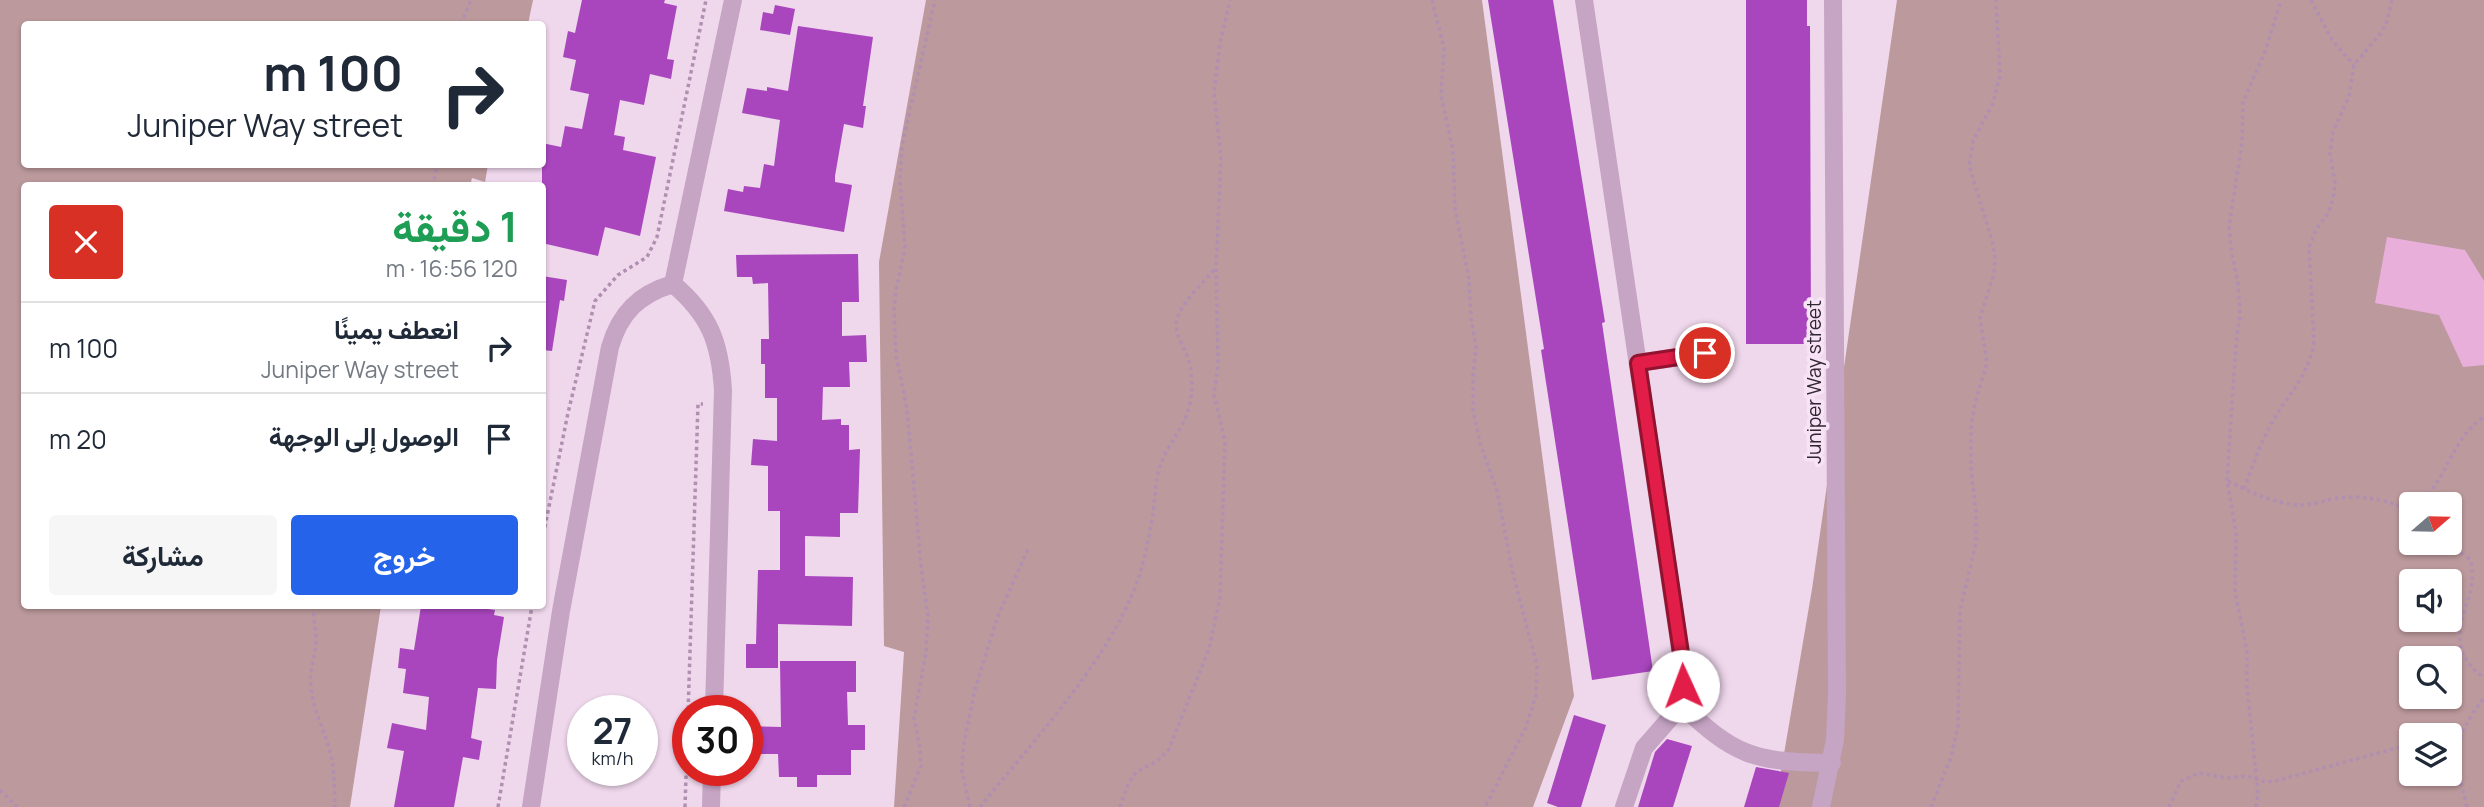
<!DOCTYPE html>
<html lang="ar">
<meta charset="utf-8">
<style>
:root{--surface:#fff;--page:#f6f6f7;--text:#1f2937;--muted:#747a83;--line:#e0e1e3;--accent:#2563eb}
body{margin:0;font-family:Manrope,Vazirmatn,sans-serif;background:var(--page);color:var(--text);direction:rtl;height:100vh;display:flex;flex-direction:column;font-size:26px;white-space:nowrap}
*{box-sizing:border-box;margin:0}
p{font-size:23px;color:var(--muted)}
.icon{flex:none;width:38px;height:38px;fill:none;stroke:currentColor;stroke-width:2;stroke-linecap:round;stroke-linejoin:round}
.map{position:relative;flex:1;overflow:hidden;direction:ltr}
.side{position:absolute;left:21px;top:182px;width:525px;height:427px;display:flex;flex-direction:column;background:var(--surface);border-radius:7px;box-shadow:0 2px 5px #0004;direction:rtl}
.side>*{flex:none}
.guide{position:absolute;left:21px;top:21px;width:525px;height:147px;border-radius:7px;box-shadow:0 2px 5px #0004;direction:rtl;background:#fff;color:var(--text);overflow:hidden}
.needle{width:46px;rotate:70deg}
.fabs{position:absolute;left:2399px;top:492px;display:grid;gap:14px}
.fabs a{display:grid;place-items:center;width:63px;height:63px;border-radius:7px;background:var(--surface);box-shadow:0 2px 5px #0004;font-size:35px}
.speed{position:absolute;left:567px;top:695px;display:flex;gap:14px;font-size:35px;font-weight:700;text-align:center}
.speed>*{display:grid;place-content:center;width:91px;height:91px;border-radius:50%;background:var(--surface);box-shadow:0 2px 5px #0004;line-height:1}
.speed small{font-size:18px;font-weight:400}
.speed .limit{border:10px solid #d22;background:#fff;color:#111}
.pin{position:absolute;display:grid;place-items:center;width:60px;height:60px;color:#fff;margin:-30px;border:4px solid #fff;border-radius:50%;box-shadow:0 2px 7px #0007}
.me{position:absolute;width:77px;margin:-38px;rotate:358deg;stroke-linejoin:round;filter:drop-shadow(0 0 5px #0008)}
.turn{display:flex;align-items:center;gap:24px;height:147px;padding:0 28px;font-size:32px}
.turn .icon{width:91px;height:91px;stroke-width:2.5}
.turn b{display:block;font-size:49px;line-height:60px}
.round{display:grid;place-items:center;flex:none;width:74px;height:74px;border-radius:7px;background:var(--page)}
.summary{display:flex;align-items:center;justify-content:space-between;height:119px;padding:0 28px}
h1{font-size:42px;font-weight:700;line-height:52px;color:#1e9e55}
.cta{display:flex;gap:14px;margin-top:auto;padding:14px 28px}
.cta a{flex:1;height:80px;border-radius:7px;background:var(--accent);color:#fff;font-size:28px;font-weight:700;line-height:80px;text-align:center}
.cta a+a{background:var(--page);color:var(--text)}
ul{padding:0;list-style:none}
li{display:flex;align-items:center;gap:21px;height:91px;padding:0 28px;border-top:2px solid var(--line)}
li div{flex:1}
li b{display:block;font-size:26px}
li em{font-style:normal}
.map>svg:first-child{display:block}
.green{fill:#bc999c;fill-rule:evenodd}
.sand{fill:#e9afdb}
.building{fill:#a946be}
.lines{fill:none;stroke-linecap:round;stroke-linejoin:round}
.path{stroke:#b18fb1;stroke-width:3.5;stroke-dasharray:3.5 3.5;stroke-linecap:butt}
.minor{stroke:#c6a4c4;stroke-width:18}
.route-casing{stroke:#92132f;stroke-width:18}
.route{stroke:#e11d48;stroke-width:12}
.labels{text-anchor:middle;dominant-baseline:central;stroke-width:7;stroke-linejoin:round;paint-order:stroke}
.street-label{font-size:19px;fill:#302532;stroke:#f7e3f5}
</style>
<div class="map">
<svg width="2484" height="807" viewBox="0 0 2484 807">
<rect width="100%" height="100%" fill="#efd7ec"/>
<g class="green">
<polygon points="0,0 533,0 528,24 24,24 24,164 488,165 485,182 472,178 470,186 24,186 24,606 381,606 350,807 0,807"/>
<polygon points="926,0 1482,0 1574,696 1533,807 894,807 904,652 884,646 879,262"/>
<path d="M1897 0H2484V807H1775L1812 589ZM2412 504H2450V542H2412ZM2412 581H2450V620H2412ZM2412 658H2450V696H2412ZM2412 735H2450V774H2412Z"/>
</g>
<polygon class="sand" points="2387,237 2465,250 2484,281 2484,365 2463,367 2439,315 2375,303"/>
<g class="building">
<polygon points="582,0 665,0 664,3 677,6 667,59 674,60 671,79 650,74 644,105 620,100 614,135 625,137 623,150 656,157 640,236 605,227 598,256 542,243 542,143 561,147 565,126 582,129 589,94 570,90 576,60 563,57 568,31 575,33"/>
<polygon points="1488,0 1553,0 1605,322 1602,323 1653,671 1592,680 1541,350 1544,349"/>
<polygon points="1746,0 1807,0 1807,26 1810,26 1811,344 1746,344"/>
<polygon points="775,5 795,9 790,35 760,30 763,12 773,14"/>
<polygon points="798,26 873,37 863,106 866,106 863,128 844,124 835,176 835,182 852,185 844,232 724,211 728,189 743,192 744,186 760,188 764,164 774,166 780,120 742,113 747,88 767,91 767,87 788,91"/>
<polygon points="858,254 859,302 842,302 842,336 866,335 867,362 849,362 850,387 823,387 822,420 841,419 841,425 849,425 849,450 860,449 858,513 840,513 840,537 805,536 805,576 853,577 852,626 778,624 778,668 746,668 746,644 756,644 758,570 780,570 780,511 768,511 768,466 751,465 753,439 777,441 777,398 765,398 765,364 761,364 761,339 769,339 768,283 753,284 752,277 737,277 736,255"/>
<polygon points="542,276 567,280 564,301 560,300 552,351 542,350"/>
<polygon points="421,606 467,606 495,610 494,615 504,617 497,660 496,689 478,688 471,738 482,741 479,760 463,757 454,807 394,807 404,751 387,748 392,723 426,730 429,697 403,693 406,669 398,668 400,648 414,650"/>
<polygon points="780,661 856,661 856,692 847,692 848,725 865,725 865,750 851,750 851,775 817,775 817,787 797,787 797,777 779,777 778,754 747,754 747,726 781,727"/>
<polygon points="1574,715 1606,725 1581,807 1558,807 1547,803"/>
<polygon points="1667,739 1692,746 1673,807 1638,807 1655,752"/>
<polygon points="1756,767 1789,773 1779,807 1744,807"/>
</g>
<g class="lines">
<g class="path">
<polyline points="1432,0 1444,48 1441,96 1453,150 1455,209 1469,279 1471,318 1476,347 1473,376 1473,410 1480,443 1497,491 1513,574 1537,665 1536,695 1526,727 1485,807"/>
<polyline points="2311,0 2332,40 2354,65"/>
<polyline points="461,24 471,0"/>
<polyline points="432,186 438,164"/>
<path d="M2228 481C2250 492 2275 504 2300 505 2312 505 2322 501 2333 499 2359 494 2383 499 2407 509L2412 508"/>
<path d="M2244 489C2252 468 2259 447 2269 428 2285 397 2310 376 2314 341L2309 247 2317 228 2329 212 2334 194 2335 183 2330 153 2333 132 2349 96 2354 65 2380 34 2386 24 2392 0"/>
<path d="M2418 504C2447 481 2452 437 2484 417"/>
<polyline points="542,541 568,413 595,301 618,275 647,257 657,237 706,0"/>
<path d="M2443 542C2452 548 2463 552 2470 560 2484 601 2431 638 2484 678"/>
<path d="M314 606C312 618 317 630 316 643 315 658 309 670 311 686 312 708 323 727 329 748 335 767 334 787 335 807"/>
<polyline points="2450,737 2460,735"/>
<polyline points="0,790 17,807"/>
<polyline points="498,807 532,606"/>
<polyline points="685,807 698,404 703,404"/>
<polyline points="904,807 921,766 920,748 914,718 926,652 928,616 921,567 907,409 896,355 894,311 896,290 905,248 900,180 902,145 935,0"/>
<polyline points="970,807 962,771 963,748 975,689 998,616 1029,547"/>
<path d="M980 807C1032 742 1103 667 1134 590 1144 565 1149 539 1153 513 1155 499 1155 484 1159 470 1165 446 1185 429 1190 403 1193 389 1192 375 1189 361 1184 345 1172 333 1178 316 1185 299 1203 283 1214 270"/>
<polyline points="1120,807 1128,784 1136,772 1157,761 1169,749 1209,649 1220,598 1225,441 1214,395 1218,364 1216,268 1221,158 1214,93 1220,43 1230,0"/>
<polyline points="1931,807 1951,757 1958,726 1960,611 1976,542 1976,512 1971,471 1971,427 1975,403 1987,363 1980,318 1994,273 1995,258 1993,244 1969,165 1973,141 1993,103 2000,75 1996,0"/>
<polyline points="2169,807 2181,781 2199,773 2227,778 2247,776 2266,782 2275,781 2412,744"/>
<polyline points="2256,807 2258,794 2247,686 2247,652 2235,590 2236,533 2227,480 2236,344 2240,315 2238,284 2231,248 2229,226 2242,143 2243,102 2266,49 2281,0"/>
<path d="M2467 807C2454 757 2451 740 2484 698"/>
</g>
<g class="minor">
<polyline points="1584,0 1683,669 1683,686 1678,702 1671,717 1644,748 1624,807"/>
<path d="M673 284C710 315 720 343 723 390L714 710"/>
<polyline points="673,284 733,0"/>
<polyline points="1638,363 1705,353"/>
<path d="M1678 702C1736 757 1753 762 1832 763"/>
<path d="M531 807 561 611 610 347C620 313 639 294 673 284"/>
<polyline points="711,807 712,770"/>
<polyline points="1821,807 1835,740 1837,695 1833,0"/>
</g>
</g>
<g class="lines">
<defs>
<polyline id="route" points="1683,686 1681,653 1638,363 1705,353"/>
</defs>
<use href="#route" class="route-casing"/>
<use href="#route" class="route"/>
</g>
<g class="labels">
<g class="street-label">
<text transform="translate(1814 382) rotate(-90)">Juniper Way street</text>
</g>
</g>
</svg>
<div class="fabs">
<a><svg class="needle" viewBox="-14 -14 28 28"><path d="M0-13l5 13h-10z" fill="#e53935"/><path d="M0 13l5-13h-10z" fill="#747a83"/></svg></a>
<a><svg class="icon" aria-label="sound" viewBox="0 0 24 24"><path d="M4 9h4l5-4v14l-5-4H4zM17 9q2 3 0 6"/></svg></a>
<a><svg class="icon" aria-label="search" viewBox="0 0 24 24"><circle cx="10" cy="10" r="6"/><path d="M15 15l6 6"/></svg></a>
<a><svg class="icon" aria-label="layers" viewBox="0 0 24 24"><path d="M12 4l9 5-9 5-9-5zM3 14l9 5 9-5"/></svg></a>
</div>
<div class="speed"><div>27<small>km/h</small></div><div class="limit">30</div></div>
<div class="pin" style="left:1705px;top:353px;background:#d93025"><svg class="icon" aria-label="arrive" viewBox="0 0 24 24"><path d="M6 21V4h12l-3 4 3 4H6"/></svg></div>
<svg class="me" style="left:1683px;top:686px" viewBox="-20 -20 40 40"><circle r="19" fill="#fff"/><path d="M0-13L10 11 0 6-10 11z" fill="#e11d48"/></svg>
<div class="guide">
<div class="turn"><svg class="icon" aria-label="right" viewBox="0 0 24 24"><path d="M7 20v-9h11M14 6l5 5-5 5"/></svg><div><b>100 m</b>Juniper Way street</div></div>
</div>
<section class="side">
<div class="summary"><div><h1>1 دقيقة</h1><p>120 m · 16:56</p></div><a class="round" style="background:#d93025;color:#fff"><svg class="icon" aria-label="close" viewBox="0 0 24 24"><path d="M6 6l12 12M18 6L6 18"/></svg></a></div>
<ul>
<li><svg class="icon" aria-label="right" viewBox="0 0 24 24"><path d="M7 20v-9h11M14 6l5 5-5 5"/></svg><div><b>انعطف يمينًا</b><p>Juniper Way street</p></div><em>100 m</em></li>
<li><svg class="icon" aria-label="arrive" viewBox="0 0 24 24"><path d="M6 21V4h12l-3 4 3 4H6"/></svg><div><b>الوصول إلى الوجهة</b></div><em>20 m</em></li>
</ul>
<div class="cta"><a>خروج</a><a>مشاركة</a></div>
</section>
</div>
